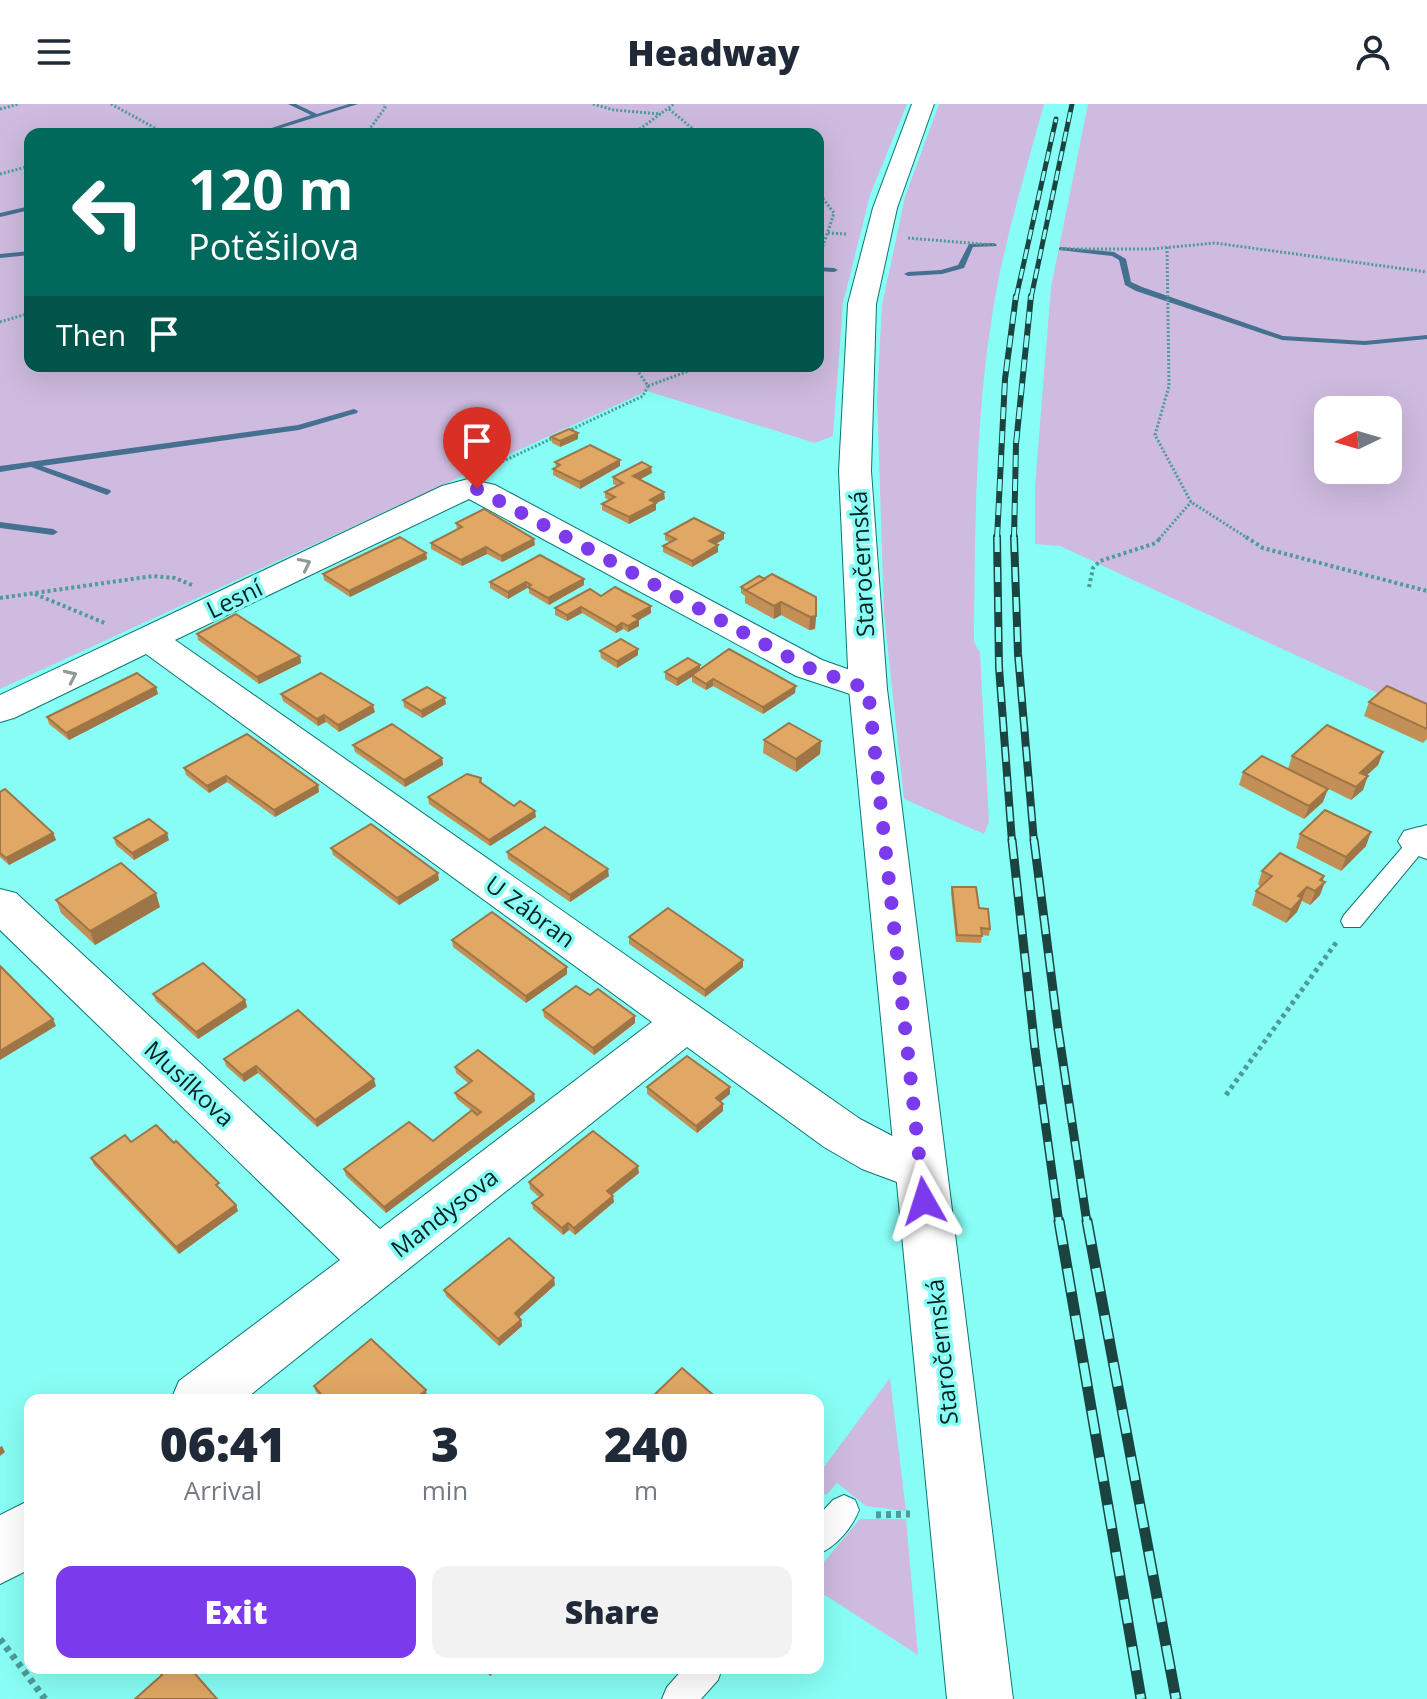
<!DOCTYPE html>
<meta charset="utf-8">
<style>
:root{--surface:#fff;--page:#f2f2f3;--text:#1f2937;--muted:#747a83;--accent:#7c3aed}
body{margin:0;font-family:"Open Sans",sans-serif;background:var(--page);color:var(--text);height:100vh;display:flex;flex-direction:column;font-size:30px;white-space:nowrap}
*{box-sizing:border-box;margin:0}
p{font-size:26px;color:var(--muted)}
.icon{flex:none;width:44px;height:44px;fill:none;stroke:currentColor;stroke-width:2;stroke-linecap:round;stroke-linejoin:round}
.map{position:relative;flex:1;overflow:hidden}
.side{position:absolute;left:24px;top:1290px;width:800px;height:280px;display:flex;flex-direction:column;background:var(--surface);border-radius:16px;box-shadow:0 8px 32px #0002}
.side>*{flex:none}
.guide{position:absolute;left:24px;top:24px;width:800px;height:244px;border-radius:16px;box-shadow:0 8px 32px #0002;background:#00695c;color:#fff;overflow:hidden}
.needle{width:52px;rotate:265deg}
.fabs{position:absolute;left:1314px;top:292px;display:grid;gap:16px}
.fabs a{display:grid;place-items:center;width:88px;height:88px;border-radius:16px;background:var(--surface);box-shadow:0 8px 32px #0002;font-size:40px}
.pin{position:absolute;display:grid;place-items:center;width:68px;height:68px;color:#fff;margin:-82px -34px;border-radius:50% 50% 50% 0;rotate:-45deg;box-shadow:0 0 8px #0007}
.pin .icon{rotate:45deg}
.me{position:absolute;width:88px;margin:-44px;rotate:354deg;stroke-linejoin:round;filter:drop-shadow(0 0 6px #0008)}
.turn{display:flex;align-items:center;gap:28px;height:168px;padding:0 32px;font-size:36px}
.turn .icon{width:104px;height:104px;stroke-width:2.5}
.turn b{display:block;font-size:56px;line-height:68px}
.then{display:flex;align-items:center;height:76px;padding:0 32px;background:#0003;gap:16px;font-size:30px}
.eta{display:flex;justify-content:space-evenly;align-items:center;height:136px;text-align:center}
.eta b{font-size:48px;font-weight:800;line-height:56px}
.cta{display:flex;gap:16px;margin-top:auto;padding:16px 32px}
.cta a{flex:1;height:92px;border-radius:16px;background:var(--accent);color:#fff;font-size:32px;font-weight:800;line-height:92px;text-align:center}
.cta a+a{background:var(--page);color:var(--text)}
header{display:flex;justify-content:space-between;align-items:center;height:104px;padding:0 32px;background:var(--surface);font-size:36px;font-weight:800}
.map>svg:first-child{display:block}
.green{fill:#cebbdf;fill-rule:evenodd}
.lines{fill:none;stroke-linecap:round;stroke-linejoin:round}
.stream{fill:#467090;fill-rule:evenodd}
.service-casing{stroke:#0a7771;stroke-width:2}
.minor-casing{stroke:#0a7771;stroke-width:2}
.secondary-casing{stroke:#0a7771;stroke-width:2}
.path-far3{stroke:#4e9c96;stroke-width:3;stroke-dasharray:2 2;stroke-linecap:butt}
.path-far2{stroke:#4e9c96;stroke-width:4;stroke-dasharray:3 3;stroke-linecap:butt}
.path-far1{stroke:#4e9c96;stroke-width:5;stroke-dasharray:4 4;stroke-linecap:butt}
.path{stroke:#4e9c96;stroke-width:7;stroke-dasharray:5 5;stroke-linecap:butt}
.service{fill:#fff;fill-rule:evenodd}
.minor{fill:#fff;fill-rule:evenodd}
.secondary{fill:#fff;fill-rule:evenodd}
.rail-far4-casing{stroke:#1b4441;stroke-width:5}
.rail-far3-casing{stroke:#1b4441;stroke-width:6}
.rail-far2-casing{stroke:#1b4441;stroke-width:8}
.rail-far1-casing{stroke:#1b4441;stroke-width:9}
.rail-casing{stroke:#1b4441;stroke-width:11}
.rail-far4{stroke:#88fff6;stroke-width:3;stroke-dasharray:10;stroke-linecap:butt}
.rail-far3{stroke:#88fff6;stroke-width:4;stroke-dasharray:12;stroke-linecap:butt}
.rail-far2{stroke:#88fff6;stroke-width:5;stroke-dasharray:15;stroke-linecap:butt}
.rail-far1{stroke:#88fff6;stroke-width:6;stroke-dasharray:19;stroke-linecap:butt}
.rail{stroke:#88fff6;stroke-width:8;stroke-dasharray:24;stroke-linecap:butt}
.wall{fill:#c29056}
.shaded-wall{fill:#9e7546}
.building{fill:#e1a764;stroke:#9e7546;stroke-width:2}
.oneway{stroke:#8f9b9a}
.route{stroke:#7c3aed;stroke-width:14;stroke-dasharray:0 25.2}
.labels{text-anchor:middle;dominant-baseline:central;stroke-width:7;stroke-linejoin:round;paint-order:stroke}
.street-label{font-size:24px;fill:#06211f;stroke:#88fff6}
</style>
<header><svg class="icon" aria-label="menu" viewBox="0 0 24 24"><path d="M4 6h16M4 12h16M4 18h16"/></svg>Headway<svg class="icon" aria-label="person" viewBox="0 0 24 24"><circle cx="12" cy="8" r="4"/><path d="M4 21q1-7 8-7t8 7"/></svg></header>
<div class="map">
<svg width="1427" height="1595" viewBox="0 0 1427 1595">
<rect width="100%" height="100%" fill="#88fff6"/>
<g class="green">
<path d="M0 0H907L870 91 843 199 833 332 815 339 647 287 0 585ZM818 30V262H30V30Z"/>
<path d="M939 0H1044C1028 59 1010 118 998 178 975 297 975 417 974 538L980 549 989 718 984 730 904 695 884 510 877 293 882 201 905 93Z"/>
<path d="M1088 0H1427V612L1060 442 1035 440V381L1051 183ZM1328 306H1388V366H1328Z"/>
<polygon points="890,1274 906,1407 866,1402 837,1379 826,1391 818,1385 818,1371"/>
<polygon points="860,1415 906,1415 918,1551 825,1491 818,1498 818,1465"/>
</g>
<g class="lines">
<g class="stream">
<polygon points="288,0 296,0 317,10 349,0 358,0 262,30 253,30 311,11"/>
<polygon points="30,102 30,106 0,113 0,109"/>
<polygon points="994,139 997,141 996,142 973,143 964,164 942,170 908,172 904,170 908,168 941,166 958,161 969,140"/>
<polygon points="1061,143 1114,148 1126,155 1131,178 1142,183 1283,232 1365,237 1427,231 1427,235 1365,241 1282,236 1136,187 1125,181 1119,156 1112,152 1059,146 1059,144"/>
<polygon points="30,147 30,151 0,154 0,150"/>
<polygon points="818,163 834,164 838,166 834,168 818,167"/>
<polygon points="354,305 358,307 357,309 299,326 42,362 110,386 111,388 107,391 31,363 0,368 0,362 298,321"/>
<polygon points="0,418 53,425 58,428 53,431 0,424"/>
</g>
<defs>
<g id="service">
<polygon points="1427,721 1427,742 1360,823 1344,823 1341,817 1344,811 1420,723"/>
<path d="M844 1391 855 1396 859 1406C852 1424 836 1443 818 1450V1412L833 1396Z"/>
<polygon points="684,1564 722,1564 718,1576 701,1595 662,1595 667,1583"/>
</g>
<g id="minor">
<polygon points="468,375 495,381 822,556 881,577 887,585 881,593 868,596 796,572 469,395 175,536 860,1015 898,1035 939,1051 947,1066 939,1081 921,1087 862,1065 824,1043 687,943 244,1296 171,1296 179,1277 340,1156 0,826 0,785 16,789 380,1125 652,918 146,550 14,614 0,618 0,591 442,382"/>
<polygon points="1419,723 1427,725 1427,755 1404,747 1398,737 1404,727"/>
<polygon points="30,1396 30,1465 0,1480 0,1411"/>
</g>
<polygon id="secondary" points="912,0 934,0 897,104 876,200 871,367 887,585 1013,1595 947,1595 849,585 839,367 848,200 873,104"/>
</defs>
<use href="#service" class="service-casing"/>
<use href="#minor" class="minor-casing"/>
<use href="#secondary" class="secondary-casing"/>
<g class="path-far3">
<polyline points="111,0 166,30"/>
<polyline points="593,0 614,6 661,10"/>
<polyline points="0,5 19,0"/>
<polyline points="669,5 699,30"/>
<polyline points="144,30 158,26"/>
<polyline points="366,30 385,4 384,0"/>
<polyline points="633,30 674,0"/>
<polyline points="0,70 30,62"/>
<polyline points="818,88 834,109 818,157"/>
<polyline points="828,129 846,130"/>
<polyline points="908,134 994,141"/>
<polyline points="1167,143 1169,282 1155,331 1191,398 1249,435"/>
<polyline points="1061,145 1151,145 1215,139 1427,168"/>
<polyline points="0,218 30,209"/>
<polyline points="648,282 702,262"/>
<polyline points="568,327 643,292 648,282 637,266 629,262"/>
<polyline points="495,361 555,333"/>
<polyline points="1159,435 1191,398"/>
</g>
<g class="path-far2">
<polyline points="1246,433 1263,444 1427,487"/>
<polyline points="1089,483 1093,464 1100,457 1156,439 1161,433"/>
<polyline points="35,490 107,520"/>
<polyline points="0,494 153,472 175,474 192,481"/>
</g>
<polyline class="path-far1" points="1226,991 1338,836"/>
<g class="path">
<polyline points="876,1411 910,1410"/>
<polyline points="0,1535 45,1595"/>
</g>
<use href="#service" class="service"/>
<use href="#minor" class="minor"/>
<use href="#secondary" class="secondary"/>
<defs>
<g id="rail-far4">
<polyline points="1016,194 1056,15"/>
<polyline points="1031,194 1072,0"/>
</g>
<g id="rail-far3">
<polyline points="997,435 1005,275 1016,192"/>
<polyline points="1014,435 1016,340 1031,192"/>
</g>
<g id="rail-far2">
<polyline points="997,433 999,563 1012,738"/>
<polyline points="1014,433 1018,550 1034,738"/>
</g>
<g id="rail-far1">
<polyline points="1012,736 1035,945 1059,1119"/>
<polyline points="1034,736 1058,925 1087,1119"/>
</g>
<g id="rail">
<polyline points="1059,1117 1141,1595"/>
<polyline points="1087,1117 1176,1595"/>
</g>
</defs>
<use href="#rail-far4" class="rail-far4-casing"/>
<use href="#rail-far3" class="rail-far3-casing"/>
<use href="#rail-far2" class="rail-far2-casing"/>
<use href="#rail-far1" class="rail-far1-casing"/>
<use href="#rail" class="rail-casing"/>
<use href="#rail-far4" class="rail-far4"/>
<use href="#rail-far3" class="rail-far3"/>
<use href="#rail-far2" class="rail-far2"/>
<use href="#rail-far1" class="rail-far1"/>
<use href="#rail" class="rail"/>
</g>
<g class="wall">
<polygon points="578,329 578,335 560,343 552,339 551,333"/>
<polygon points="555,358 620,362 580,385 553,371 553,365 556,363"/>
<polygon points="652,369 639,376 665,395 656,399 656,406 629,420 602,406 602,400 609,396 605,394 605,388 617,382 613,380 613,373"/>
<polygon points="456,419 535,441 502,458 487,450 462,462 431,445 431,439 457,425"/>
<polygon points="724,429 724,435 716,440 718,441 718,448 692,463 663,448 663,442 670,438 665,436 665,430"/>
<polygon points="426,449 427,455 350,493 324,476 323,470"/>
<polygon points="540,451 584,481 549,501 529,489 529,485 527,484 508,495 490,484 490,478"/>
<polygon points="741,483 816,512 815,525 809,526 781,511 774,515 745,499 745,492 741,489"/>
<polygon points="601,492 651,509 639,516 639,522 628,528 623,525 616,529 582,509 567,517 555,511 555,504"/>
<polygon points="197,530 300,552 301,559 259,580 198,536"/>
<polygon points="600,547 638,551 617,564 601,554"/>
<polygon points="700,566 795,589 763,610 713,582 706,586 692,578 692,572 677,582 665,575 665,568"/>
<polygon points="156,583 158,590 69,636 49,620 47,613"/>
<polygon points="281,590 375,608 339,628 326,618 318,622 283,597"/>
<polygon points="403,596 446,600 422,614 404,603"/>
<polygon points="1369,598 1427,600 1427,635 1423,639 1364,612"/>
<polygon points="764,636 821,637 820,650 796,668 763,649"/>
<polygon points="353,641 442,654 443,661 405,683 355,648"/>
<polygon points="1383,648 1378,661 1366,672 1363,686 1351,696 1288,665 1292,652"/>
<polygon points="184,664 318,681 319,688 275,713 227,678 209,689 186,671"/>
<polygon points="1243,668 1323,698 1304,715 1239,681"/>
<polygon points="481,674 482,679 514,702 536,713 490,742 429,700 428,693"/>
<polygon points="0,688 53,729 56,736 9,761 0,753"/>
<polygon points="1300,730 1366,742 1341,767 1296,744"/>
<polygon points="114,734 169,736 134,756 116,741"/>
<polygon points="331,744 439,776 399,801 333,751"/>
<polygon points="507,748 609,772 570,798 508,755"/>
<polygon points="1262,767 1324,772 1320,791 1310,801 1302,797 1297,808 1286,819 1252,801 1256,787 1261,783 1258,780"/>
<polygon points="952,783 979,804 990,825 989,832 982,831 981,839 956,838 951,789"/>
<polygon points="56,796 160,803 95,841 61,809"/>
<polygon points="629,833 743,856 743,863 705,893 629,840"/>
<polygon points="452,836 567,863 567,870 526,899 453,843"/>
<polygon points="153,890 245,896 247,903 198,935 156,897"/>
<polygon points="590,891 635,912 635,919 594,951 544,913 543,906"/>
<polygon points="224,955 376,982 317,1023 258,969 244,978 226,962"/>
<polygon points="455,963 535,997 386,1109 346,1072 344,1065 433,1037 472,1007 457,995 455,989 468,979 456,969"/>
<polygon points="647,983 730,983 730,990 720,998 723,1007 697,1029 647,990"/>
<polygon points="131,1038 221,1086 236,1101 238,1107 179,1150 94,1061 91,1054"/>
<polygon points="639,1069 612,1091 614,1098 575,1131 569,1126 563,1131 533,1105 532,1099 539,1093 530,1085 529,1078"/>
<polygon points="555,1181 519,1213 521,1216 522,1222 499,1242 446,1192 444,1186"/>
<polygon points="314,1282 427,1292 423,1296 323,1296 316,1288"/>
<polygon points="482,1564 499,1564 490,1572"/>
</g>
<g class="shaded-wall">
<polygon points="578,329 578,335 560,343 560,337"/>
<polygon points="620,356 620,362 580,385 580,378"/>
<polygon points="651,363 652,369 633,379 633,372"/>
<polygon points="664,388 665,395 656,399 656,406 629,420 629,413 650,396"/>
<polygon points="724,429 724,435 710,443 709,437"/>
<polygon points="534,435 535,441 502,458 501,452"/>
<polygon points="718,441 718,448 692,463 692,457"/>
<polygon points="486,443 487,450 462,462 461,456"/>
<polygon points="426,449 427,455 350,493 349,487"/>
<polygon points="584,475 584,481 549,501 548,494"/>
<polygon points="526,478 527,484 508,495 508,488"/>
<polygon points="781,498 781,511 774,515 774,502"/>
<polygon points="651,502 651,509 639,516 639,522 628,528 628,522 633,512"/>
<polygon points="581,503 582,509 567,517 567,511"/>
<polygon points="816,512 815,525 809,526 810,513"/>
<polygon points="622,519 623,525 616,529 616,523"/>
<polygon points="638,545 638,551 617,564 617,557"/>
<polygon points="300,552 301,559 259,580 257,573"/>
<polygon points="700,561 700,568 677,582 677,575"/>
<polygon points="713,575 713,582 706,586 706,580"/>
<polygon points="796,582 795,589 763,610 763,603"/>
<polygon points="156,583 158,590 69,636 66,629"/>
<polygon points="445,594 446,600 422,614 421,607"/>
<polygon points="373,601 375,608 339,628 338,621"/>
<polygon points="324,611 326,618 318,622 317,615"/>
<polygon points="821,637 820,650 796,668 796,655"/>
<polygon points="1383,648 1378,661 1355,682 1360,669"/>
<polygon points="442,654 443,661 405,683 404,676"/>
<polygon points="226,672 227,678 209,689 207,682"/>
<polygon points="1368,672 1363,686 1351,696 1356,683"/>
<polygon points="318,681 319,688 275,713 274,706"/>
<polygon points="1328,685 1323,698 1304,715 1309,702"/>
<polygon points="535,707 536,713 490,742 489,736"/>
<polygon points="1371,728 1366,742 1341,767 1346,753"/>
<polygon points="53,729 56,736 9,761 6,754"/>
<polygon points="167,729 169,736 134,756 132,749"/>
<polygon points="608,765 609,772 570,798 570,791"/>
<polygon points="438,769 439,776 399,801 397,794"/>
<polygon points="1324,772 1321,781 1325,778 1320,791 1310,801 1320,776"/>
<polygon points="1307,783 1297,808 1286,819 1291,806 1298,792"/>
<polygon points="156,789 160,803 95,841 90,827"/>
<polygon points="743,856 743,863 705,893 705,886"/>
<polygon points="567,863 567,870 526,899 526,892"/>
<polygon points="245,896 247,903 198,935 196,928"/>
<polygon points="635,912 635,919 594,951 593,944"/>
<polygon points="53,915 56,922 0,956 0,947"/>
<polygon points="256,962 258,969 244,978 242,971"/>
<polygon points="374,975 376,982 317,1023 315,1016"/>
<polygon points="730,983 730,990 716,1001 716,994"/>
<polygon points="534,990 535,997 386,1109 384,1103"/>
<polygon points="723,1000 723,1007 697,1029 696,1022"/>
<polygon points="638,1062 639,1069 608,1094 607,1087"/>
<polygon points="613,1092 614,1098 575,1131 574,1124"/>
<polygon points="236,1101 238,1107 179,1150 176,1143"/>
<polygon points="568,1119 569,1126 563,1131 562,1124"/>
<polygon points="554,1174 555,1181 516,1216 515,1209"/>
<polygon points="521,1216 522,1222 499,1242 498,1235"/>
<polygon points="426,1286 427,1292 423,1296 414,1296"/>
<polygon points="2,1342 5,1348 0,1352 0,1343"/>
<polygon points="492,1564 499,1564 490,1572 489,1567"/>
</g>
<g class="building">
<polygon points="569,325 578,329 560,337 551,333"/>
<polygon points="590,341 620,356 580,378 553,365 560,361 555,358"/>
<polygon points="642,358 651,363 633,372 664,388 650,396 656,399 629,413 602,400 615,393 605,388 623,379 613,373"/>
<polygon points="484,405 534,435 501,452 486,443 461,456 431,439 462,423 456,419"/>
<polygon points="694,414 724,429 709,437 718,441 692,457 663,442 676,435 665,430"/>
<polygon points="400,433 426,449 349,487 323,470"/>
<polygon points="540,451 584,475 548,494 528,483 531,481 526,478 508,488 490,478"/>
<polygon points="772,470 816,493 816,512 810,513 781,498 774,502 745,486"/>
<polygon points="759,472 765,475 746,486 741,483"/>
<polygon points="615,483 651,502 633,512 639,515 628,522 622,519 616,523 581,503 567,511 555,504 590,485 601,492"/>
<polygon points="236,510 300,552 257,573 197,530"/>
<polygon points="621,535 638,545 617,557 600,547"/>
<polygon points="729,545 796,582 763,603 713,575 706,580 692,571"/>
<polygon points="688,554 700,561 677,575 665,568"/>
<polygon points="137,569 156,583 66,629 47,613"/>
<polygon points="321,569 373,601 338,621 324,611 317,615 281,590"/>
<polygon points="1387,582 1427,600 1427,625 1369,598"/>
<polygon points="427,583 445,594 421,607 403,596"/>
<polygon points="789,619 821,637 796,655 764,636"/>
<polygon points="392,620 442,654 404,676 353,641"/>
<polygon points="1327,621 1383,648 1360,669 1368,672 1356,683 1292,652"/>
<polygon points="247,630 318,681 274,706 226,672 207,682 184,664"/>
<polygon points="1262,652 1328,685 1309,702 1243,668"/>
<polygon points="467,670 481,674 480,678 514,702 520,697 535,707 489,736 428,693"/>
<polygon points="5,685 53,729 6,754 0,749 0,688"/>
<polygon points="1325,706 1371,728 1346,753 1300,730"/>
<polygon points="149,715 167,729 132,749 114,734"/>
<polygon points="371,720 438,769 397,794 331,744"/>
<polygon points="545,723 608,765 570,791 507,748"/>
<polygon points="1280,749 1324,772 1320,776 1325,778 1315,787 1307,783 1298,792 1302,794 1291,806 1256,787 1272,772 1262,767"/>
<polygon points="121,759 156,789 90,827 56,796"/>
<polygon points="952,783 976,783 979,804 988,805 990,825 981,824 982,832 957,831"/>
<polygon points="668,804 743,856 705,886 629,833"/>
<polygon points="492,808 567,863 526,892 452,836"/>
<polygon points="203,859 245,896 196,928 153,890"/>
<polygon points="0,862 53,915 0,947"/>
<polygon points="576,882 590,891 598,885 635,912 593,944 543,906"/>
<polygon points="298,906 374,975 315,1016 256,962 242,971 224,955"/>
<polygon points="478,946 534,990 384,1103 344,1065 409,1018 433,1037 472,1006 477,1011 481,1008 455,989 472,977 455,963"/>
<polygon points="687,952 730,983 716,994 723,1000 696,1022 647,983"/>
<polygon points="156,1021 174,1039 176,1037 219,1079 216,1081 236,1101 176,1143 91,1054 125,1031 131,1038"/>
<polygon points="593,1027 638,1062 607,1087 613,1092 574,1124 568,1119 562,1124 532,1099 543,1091 529,1078"/>
<polygon points="509,1134 554,1174 515,1209 521,1216 498,1235 444,1186"/>
<polygon points="371,1235 426,1286 414,1296 326,1296 314,1282"/>
<polygon points="682,1264 719,1296 649,1296"/>
<polygon points="163,1564 190,1564 217,1595 135,1595 162,1571 159,1568"/>
</g>
<defs><path id="oneway-chevron" d="M-2-3.5L2.5 0L-2 3.5" fill="none" stroke-width="1.6" stroke-linecap="round" stroke-linejoin="round" transform="scale(2)"/></defs>
<g class="oneway">
<use href="#oneway-chevron" transform="translate(305 460) rotate(-26)"/>
<use href="#oneway-chevron" transform="translate(71 572) rotate(-25)"/>
</g>
<g class="lines">
<polyline class="route" points="477,385 809,564 868,585 924,1097"/>
</g>
<g class="labels">
<g class="street-label">
<text transform="translate(861 460) rotate(-93)">Staročernská</text>
<text transform="translate(234 494) rotate(-26)">Lesní</text>
<text transform="translate(531 807) rotate(36)">U Zábran</text>
<text transform="translate(190 979) rotate(43)">Musílkova</text>
<text transform="translate(444 1108) rotate(-38)">Mandysova</text>
<text transform="translate(941 1248) rotate(-96)">Staročernská</text>
</g>
</g>
</svg>
<div class="fabs">
<a><svg class="needle" viewBox="-14 -14 28 28"><path d="M0-13l5 13h-10z" fill="#e53935"/><path d="M0 13l5-13h-10z" fill="#747a83"/></svg></a>
</div>
<div class="pin" style="left:477px;top:385px;background:#d93025"><svg class="icon" aria-label="arrive" viewBox="0 0 24 24"><path d="M6 21V4h12l-3 4 3 4H6"/></svg></div>
<svg class="me" style="left:924px;top:1097px" viewBox="-20 -20 40 40"><path d="M0-17L14 15 0 8-14 15z" fill="#7c3aed" stroke="#fff" stroke-width="4"/></svg>
<div class="guide">
<div class="turn"><svg class="icon" aria-label="left" viewBox="0 0 24 24"><path d="M17 20v-9H6M10 6l-5 5 5 5"/></svg><div><b>120 m</b>Potěšilova</div></div>
<div class="then">Then<svg class="icon" aria-label="arrive" viewBox="0 0 24 24"><path d="M6 21V4h12l-3 4 3 4H6"/></svg></div>
</div>
<section class="side">
<div class="eta">
<div><b>06:41</b><p>Arrival</p></div>
<div><b>3</b><p>min</p></div>
<div><b>240</b><p>m</p></div>
</div>
<div class="cta"><a>Exit</a><a>Share</a></div>
</section>
</div>
